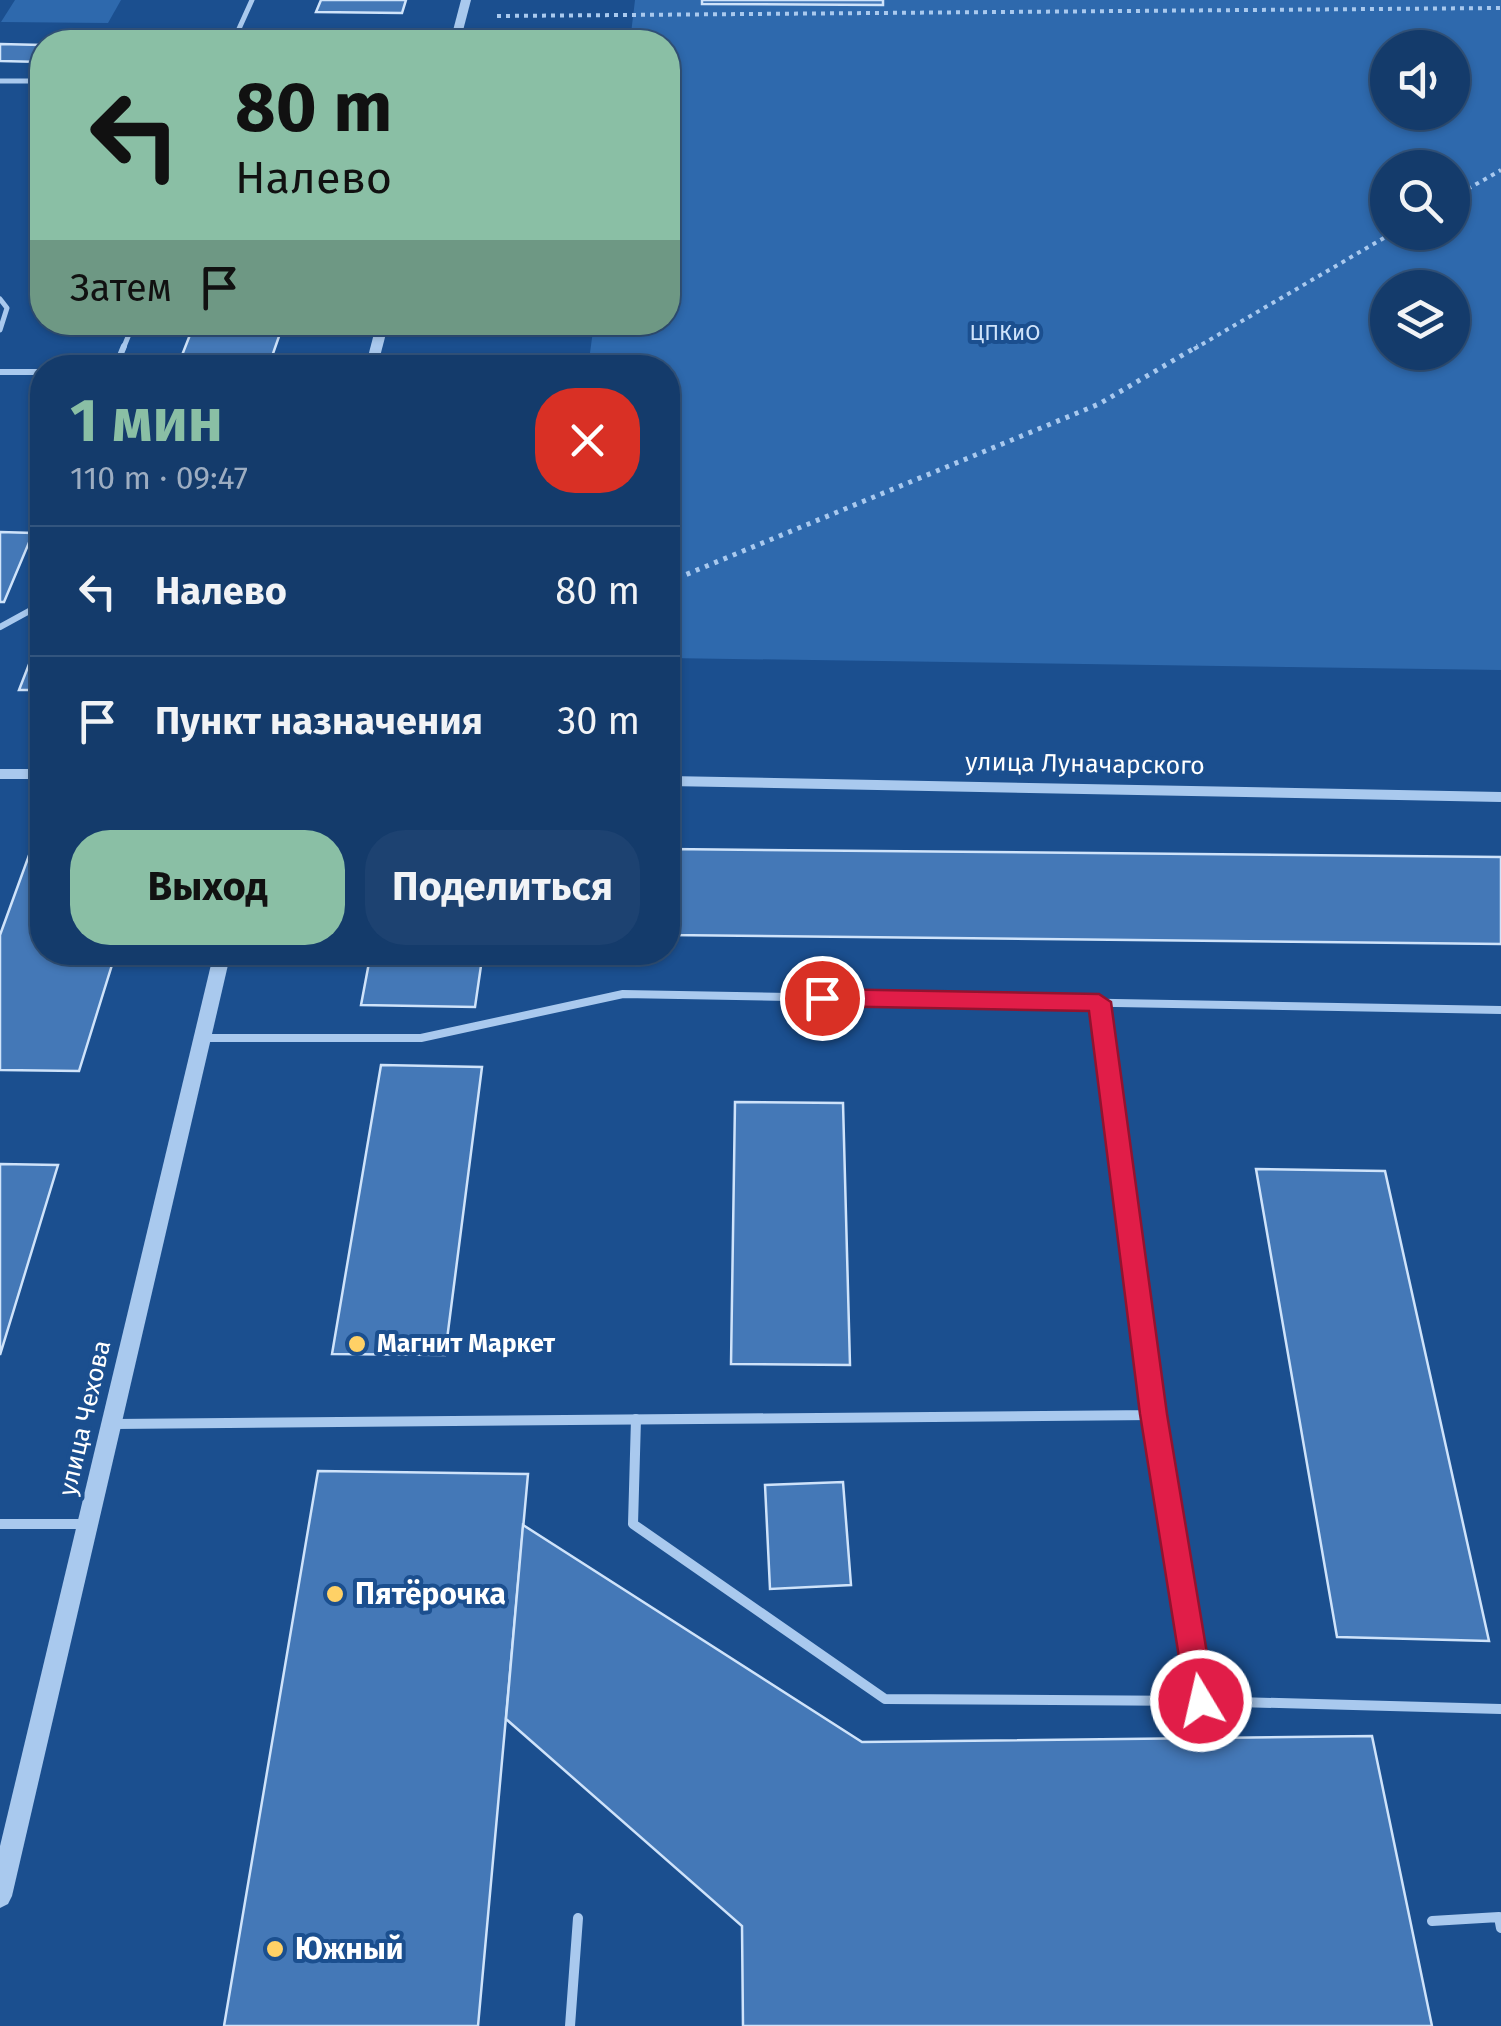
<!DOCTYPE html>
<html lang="ru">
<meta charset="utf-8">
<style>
:root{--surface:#143b6b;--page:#1d4271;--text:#f1f3f6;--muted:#9dadc1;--line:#33557e;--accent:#8abfa5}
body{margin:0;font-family:"Fira Sans",sans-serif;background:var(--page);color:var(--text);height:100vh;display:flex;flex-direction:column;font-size:38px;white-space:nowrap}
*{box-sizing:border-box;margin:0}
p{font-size:32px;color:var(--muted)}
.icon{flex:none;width:55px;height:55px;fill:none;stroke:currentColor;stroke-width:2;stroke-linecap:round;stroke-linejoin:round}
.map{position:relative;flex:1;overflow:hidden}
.drawer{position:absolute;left:30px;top:355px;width:650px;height:610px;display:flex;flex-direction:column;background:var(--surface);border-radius:40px;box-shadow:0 2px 8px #0004,0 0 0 2px var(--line)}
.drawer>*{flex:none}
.hud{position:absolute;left:30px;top:30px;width:650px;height:305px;border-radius:40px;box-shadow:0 2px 8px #0004,0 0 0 2px var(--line);background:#8abfa5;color:#111;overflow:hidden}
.tools{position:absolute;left:1370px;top:30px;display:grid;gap:20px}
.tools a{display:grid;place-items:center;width:100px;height:100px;border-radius:50%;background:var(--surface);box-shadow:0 2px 8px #0004,0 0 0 2px var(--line);font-size:50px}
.pin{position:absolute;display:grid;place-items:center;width:85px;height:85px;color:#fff;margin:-42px;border:5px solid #fff;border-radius:50%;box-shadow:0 2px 10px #0007}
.me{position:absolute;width:110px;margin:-55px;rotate:351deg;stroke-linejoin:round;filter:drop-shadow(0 0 8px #0008)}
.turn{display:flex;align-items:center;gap:35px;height:210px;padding:0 40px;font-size:45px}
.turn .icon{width:130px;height:130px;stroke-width:2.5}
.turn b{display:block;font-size:70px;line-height:85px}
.then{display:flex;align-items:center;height:95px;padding:0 40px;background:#0003;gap:20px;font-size:38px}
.round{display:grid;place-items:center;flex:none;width:105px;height:105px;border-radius:40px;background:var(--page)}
.summary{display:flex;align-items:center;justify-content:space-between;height:170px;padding:0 40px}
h1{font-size:60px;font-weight:700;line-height:75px;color:var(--accent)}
.action{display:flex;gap:20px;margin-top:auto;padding:20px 40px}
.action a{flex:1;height:115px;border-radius:40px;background:var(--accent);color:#111;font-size:40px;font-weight:700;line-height:115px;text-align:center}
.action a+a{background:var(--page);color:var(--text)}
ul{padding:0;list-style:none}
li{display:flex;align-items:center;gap:30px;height:130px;padding:0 40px;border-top:2px solid var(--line)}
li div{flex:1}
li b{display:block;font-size:38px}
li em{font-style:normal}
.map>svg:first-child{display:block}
.green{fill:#2e69ad;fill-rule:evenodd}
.building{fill:#4478b7;stroke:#cfe3fa;stroke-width:2.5}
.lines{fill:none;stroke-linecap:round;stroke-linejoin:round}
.path-far1{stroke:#a9c9ee;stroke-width:4;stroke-dasharray:4 5;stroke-linecap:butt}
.path{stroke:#a9c9ee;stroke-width:5;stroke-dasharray:4 6;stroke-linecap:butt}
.service-far3{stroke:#a9c9ee;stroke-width:5}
.service-far2{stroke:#a9c9ee;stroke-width:6}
.service-far1{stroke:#a9c9ee;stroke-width:8}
.service{stroke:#a9c9ee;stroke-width:10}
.tertiary{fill:#a9c9ee;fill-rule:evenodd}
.route{fill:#e11d48;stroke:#92132f;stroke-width:2.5}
.poi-dot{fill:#ffd166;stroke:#1b4f8f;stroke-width:4}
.labels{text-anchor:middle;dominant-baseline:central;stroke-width:8;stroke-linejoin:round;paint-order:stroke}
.far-park-label{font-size:22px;fill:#cfe3fa;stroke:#1b4f8f}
.street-label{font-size:25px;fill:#fff;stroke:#1b4f8f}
.poi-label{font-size:25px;font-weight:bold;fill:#fff;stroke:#1b4f8f;text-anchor:start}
.near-poi-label{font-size:30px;font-weight:bold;fill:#fff;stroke:#1b4f8f;text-anchor:start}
</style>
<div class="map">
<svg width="1501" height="2026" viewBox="0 0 1501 2026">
<rect width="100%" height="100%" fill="#1b4f8f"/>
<g class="green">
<polygon points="15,0 121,0 108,23 1,22"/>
<path d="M635 0H1501V670L668 658V368H588L594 323 668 322V42H630ZM1388 48H1452V112H1388ZM1388 168H1452V232H1388ZM1388 288H1452V352H1388Z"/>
</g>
<g class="building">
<polygon points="321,0 406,0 402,13 316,12"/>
<polygon points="702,0 883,0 883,5 702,4"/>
<polygon points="0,44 42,45 42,62 0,61"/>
<polygon points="195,322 284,322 268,368 177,368"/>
<polygon points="0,532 33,533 4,602 0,602"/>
<polygon points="42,631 42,690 19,690"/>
<polygon points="32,847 42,847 42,952 116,952 79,1071 0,1070 0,935"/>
<polygon points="668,849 1501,857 1501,944 668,935"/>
<polygon points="371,952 483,952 475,1007 361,1005"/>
<polygon points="381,1065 482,1067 445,1355 332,1354"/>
<polygon points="735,1102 843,1103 850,1365 731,1364"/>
<polygon points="0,1164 58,1165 0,1355"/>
<polygon points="1256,1169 1385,1171 1489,1641 1337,1637"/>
<polygon points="318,1471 528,1474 478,2026 224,2026"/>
<polygon points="843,1482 851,1585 770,1589 765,1485"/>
<polygon points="523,1525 862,1742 1372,1736 1432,2026 743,2026 742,1926 506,1719"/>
</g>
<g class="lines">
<g class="path-far1">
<polyline points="497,16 1501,8"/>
<polyline points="1452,198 1501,170"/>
<polyline points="1194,349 1394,232"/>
</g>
<polyline class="path" points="668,582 1099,404 1198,346"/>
<g class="service-far3">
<polyline points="233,42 252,0"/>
<polyline points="0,81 42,81"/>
<polyline points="0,299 7,308 0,330"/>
<polyline points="123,349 134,322"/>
</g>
<g class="service-far2">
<polyline points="115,368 124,346"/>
<polyline points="0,372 42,372"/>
<polyline points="0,627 42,604"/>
</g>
<g class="service-far1">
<polyline points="1099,1002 1143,1336"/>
<polyline points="205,1038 421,1038 623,994 1501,1010"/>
</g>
<g class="service">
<polyline points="1154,1415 1201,1701 1501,1709"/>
<polyline points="636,1419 633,1524 885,1699 1201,1701"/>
<polyline points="114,1424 1154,1415 1143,1333"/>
<polyline points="0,1524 85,1524"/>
<polyline points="1432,1921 1499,1917 1501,1928"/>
<polyline points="570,2026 578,1918"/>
</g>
<g class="tertiary">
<polygon points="461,0 471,0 460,42 450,42"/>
<polygon points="377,322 389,322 377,368 365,368"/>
<rect x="0" y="769" width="42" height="10"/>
<polygon points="668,776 1501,792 1501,802 668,786"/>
<polygon points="214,952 231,952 12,1896 8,1904 0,1908 0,1846"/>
</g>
</g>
<polygon class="route" points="822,989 1099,994 1111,1002 1167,1414 1215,1701 1211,1711 1201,1715 1190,1711 1186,1701 1140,1414 1089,1011 822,1006 810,998"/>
<g class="poi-dot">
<circle cx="357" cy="1344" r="10"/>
<circle cx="335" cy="1594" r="10"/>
<circle cx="275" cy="1949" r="10"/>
</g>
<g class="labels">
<g class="far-park-label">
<text x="1005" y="332">ЦПКиО</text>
</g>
<g class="street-label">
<text transform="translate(1085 764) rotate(1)">улица Луначарского</text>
<text transform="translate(85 1418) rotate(-77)">улица Чехова</text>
</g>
<g class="poi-label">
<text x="377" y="1344">Магнит Маркет</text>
</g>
<g class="near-poi-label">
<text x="355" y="1594">Пятёрочка</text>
<text x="295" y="1949">Южный</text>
</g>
</g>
</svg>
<div class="tools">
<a><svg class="icon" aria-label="sound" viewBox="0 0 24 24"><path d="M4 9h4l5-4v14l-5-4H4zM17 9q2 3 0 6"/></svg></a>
<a><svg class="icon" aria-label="search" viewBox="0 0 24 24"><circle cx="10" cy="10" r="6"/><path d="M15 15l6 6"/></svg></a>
<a><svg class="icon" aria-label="layers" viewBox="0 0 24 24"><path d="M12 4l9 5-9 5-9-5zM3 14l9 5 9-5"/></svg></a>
</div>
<div class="pin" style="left:822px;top:998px;background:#d93025"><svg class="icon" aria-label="arrive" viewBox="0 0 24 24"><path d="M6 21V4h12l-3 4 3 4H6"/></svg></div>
<svg class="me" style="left:1201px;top:1701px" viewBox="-20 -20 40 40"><circle r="17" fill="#e11d48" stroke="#fff" stroke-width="3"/><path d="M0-11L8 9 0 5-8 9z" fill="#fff"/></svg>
<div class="hud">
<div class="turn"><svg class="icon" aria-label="left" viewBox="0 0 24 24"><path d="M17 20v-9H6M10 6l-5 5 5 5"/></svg><div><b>80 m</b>Налево</div></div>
<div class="then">Затем<svg class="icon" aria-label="arrive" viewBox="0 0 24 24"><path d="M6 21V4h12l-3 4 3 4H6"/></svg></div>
</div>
<section class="drawer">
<div class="summary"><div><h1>1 мин</h1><p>110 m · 09:47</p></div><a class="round" style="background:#d93025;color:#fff"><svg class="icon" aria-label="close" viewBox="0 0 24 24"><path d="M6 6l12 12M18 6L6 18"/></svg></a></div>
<ul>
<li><svg class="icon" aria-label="left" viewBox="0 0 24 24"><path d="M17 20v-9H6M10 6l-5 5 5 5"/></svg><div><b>Налево</b></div><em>80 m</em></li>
<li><svg class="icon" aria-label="arrive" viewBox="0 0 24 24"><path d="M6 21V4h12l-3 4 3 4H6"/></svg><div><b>Пункт назначения</b></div><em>30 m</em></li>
</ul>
<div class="action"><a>Выход</a><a>Поделиться</a></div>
</section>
</div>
